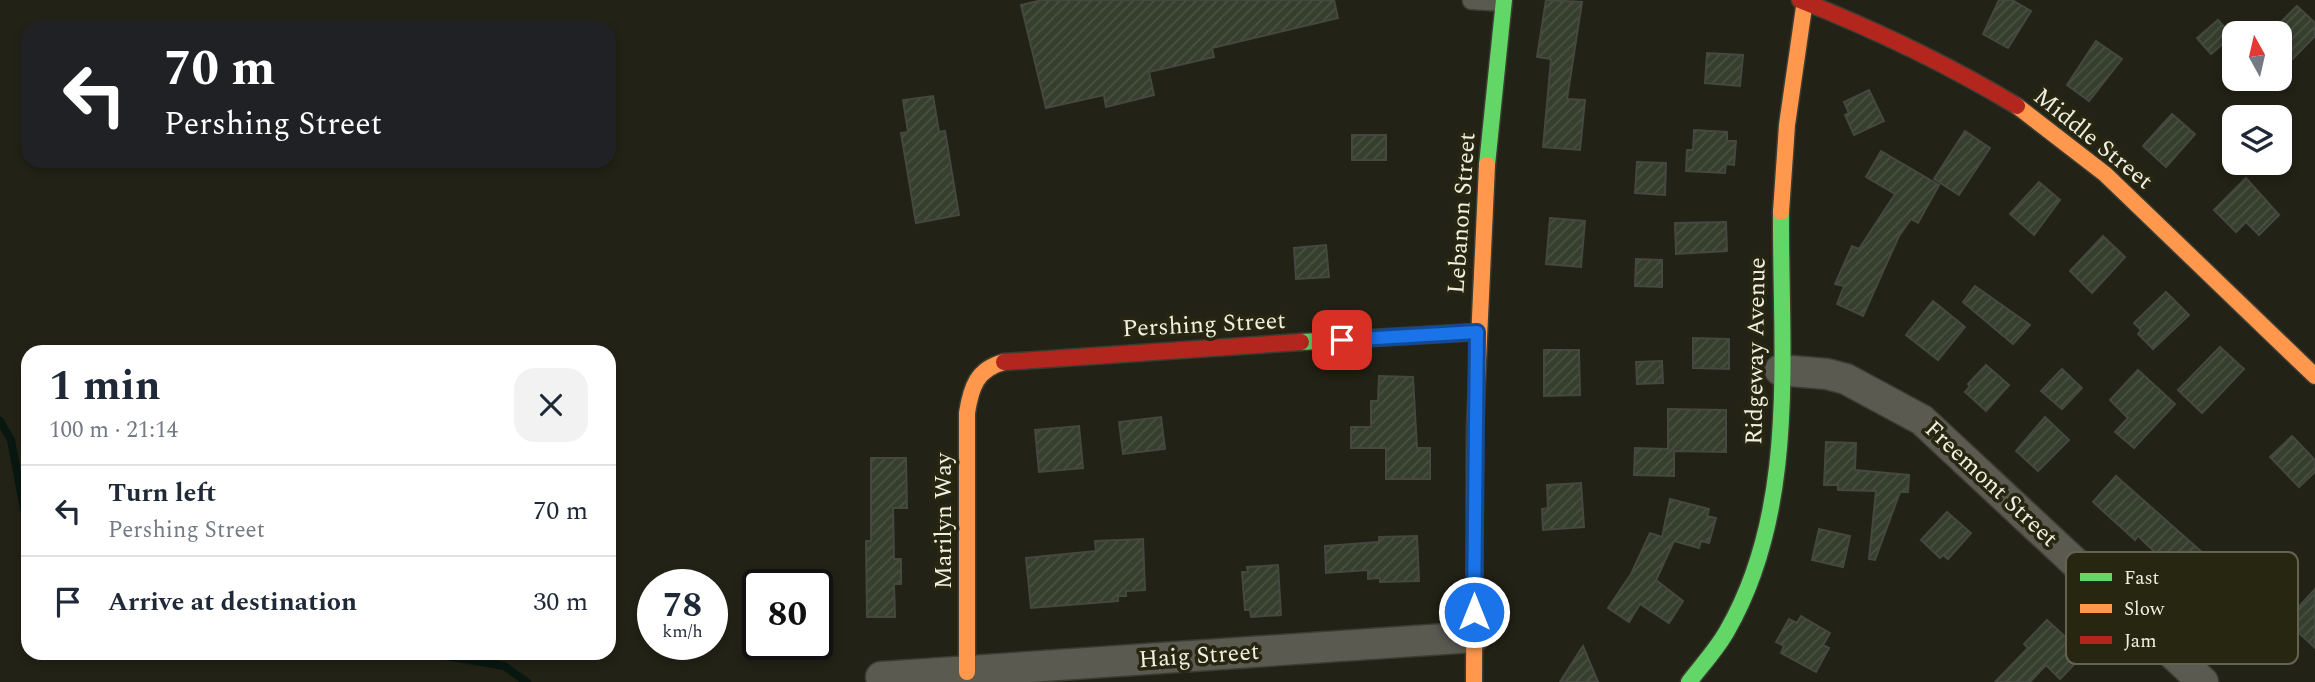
<!DOCTYPE html>
<meta charset="utf-8">
<style>
:root{--surface:#fff;--page:#f2f2f3;--text:#1f2937;--muted:#747a83;--line:#e0e1e3}
body{margin:0;font-family:Spectral,serif;background:var(--page);color:var(--text);height:100vh;display:flex;flex-direction:column;font-size:26px;white-space:nowrap}
*{box-sizing:border-box;margin:0}
p{font-size:23px;color:var(--muted)}
.icon{flex:none;width:38px;height:38px;fill:none;stroke:currentColor;stroke-width:2;stroke-linecap:round;stroke-linejoin:round}
.map{position:relative;flex:1;overflow:hidden}
.drawer{position:absolute;left:21px;top:345px;width:595px;height:315px;display:flex;flex-direction:column;background:var(--surface);border-radius:21px;box-shadow:0 4px 10px #0003}
.drawer>*{flex:none}
.top-card{position:absolute;left:21px;top:21px;width:595px;height:147px;border-radius:21px;box-shadow:0 4px 10px #0003;background:#202124;color:#fff;overflow:hidden}
.needle{width:46px;rotate:352deg}
.fabs{position:absolute;left:2222px;top:21px;display:grid;gap:14px}
.fabs a{display:grid;place-items:center;width:70px;height:70px;border-radius:14px;background:var(--surface);box-shadow:0 4px 10px #0003;font-size:35px}
.speed{position:absolute;left:637px;top:569px;display:flex;gap:14px;font-size:35px;font-weight:700;text-align:center}
.speed>*{display:grid;place-content:center;width:91px;height:91px;border-radius:50%;background:var(--surface);box-shadow:0 4px 10px #0003;line-height:1}
.speed small{font-size:18px;font-weight:400}
.speed .limit{border:4px solid #111;border-radius:10px;background:#fff;color:#111}
.pin{position:absolute;display:grid;place-items:center;width:60px;height:60px;color:#fff;margin:-30px;border-radius:14px;box-shadow:0 4px 10px #0006}
.me{position:absolute;width:77px;margin:-38px;rotate:0deg;stroke-linejoin:round;filter:drop-shadow(0 0 5px #0008)}
.turn{display:flex;align-items:center;gap:24px;height:147px;padding:0 28px;font-size:32px}
.turn .icon{width:91px;height:91px;stroke-width:2.5}
.turn b{display:block;font-size:49px;line-height:60px}
.round{display:grid;place-items:center;flex:none;width:74px;height:74px;border-radius:21px;background:var(--page)}
.headline{display:flex;align-items:center;justify-content:space-between;height:119px;padding:0 28px}
h1{font-size:42px;font-weight:700;line-height:52px}
ul{padding:0;list-style:none}
li{display:flex;align-items:center;gap:21px;height:91px;padding:0 28px;border-top:2px solid var(--line)}
li div{flex:1}
li b{display:block;font-size:26px}
li em{font-style:normal}
.map>svg:first-child{display:block}
.lines{fill:none;stroke-linecap:round;stroke-linejoin:round}
.stream{stroke:#091711;stroke-width:8}
.building{fill:url(#building-hatch);stroke:#45483f;stroke-width:2}
.lane-casing{stroke:#3c3c33;stroke-width:19}
.street-casing{stroke:#3c3c33;stroke-width:33}
.fast-casing{stroke:#3c3c33;stroke-width:19}
.slow-casing{stroke:#3c3c33;stroke-width:19}
.jam-casing{stroke:#3c3c33;stroke-width:19}
.lane{stroke:#5a5a51;stroke-width:16}
.street{stroke:#5a5a51;stroke-width:30}
.fast{stroke:#63d668;stroke-width:16}
.slow{stroke:#ff974d;stroke-width:16}
.jam{stroke:#b3261e;stroke-width:16}
.route-casing{stroke:#114b97;stroke-width:18}
.route{stroke:#1a73e8;stroke-width:12}
.labels{text-anchor:middle;dominant-baseline:central;stroke-width:7;stroke-linejoin:round;paint-order:stroke}
.street-label{font-size:24px;fill:#eff0e2;stroke:#272711}
.key{fill:#272711;stroke:#636350;stroke-width:2}
.key-label{font-size:19px;fill:#eff0e2}
</style>
<div class="map">
<svg width="2315" height="682" viewBox="0 0 2315 682">
<defs>
<pattern id="building-hatch" width="6" height="6" patternUnits="userSpaceOnUse" patternTransform="scale(1.75)"><rect width="6" height="6" fill="#363e2e"/><path d="M-1 1l2-2M0 6l6-6M5 7l2-2" fill="none" stroke="#4a5142"/></pattern>
</defs>
<rect width="100%" height="100%" fill="#222216"/>
<g class="lines">
<g class="stream">
<polyline points="0,421 11,440 28,530"/>
<polyline points="429,653 504,666 527,682"/>
</g>
</g>
<g class="building">
<polygon points="1042,0 1334,0 1338,18 1212,48 1214,57 1149,72 1154,95 1106,107 1104,95 1046,108 1021,5"/>
<polygon points="1546,0 1582,2 1567,99 1585,100 1580,150 1543,147 1551,59 1537,57"/>
<polygon points="1999,0 2012,0 2031,11 2008,48 1983,34"/>
<polygon points="2297,6 2315,23 2315,36 2280,72 2280,23"/>
<polygon points="2218,20 2232,36 2211,54 2197,38"/>
<polygon points="2096,41 2122,59 2089,101 2067,85"/>
<polygon points="1707,53 1743,55 1740,86 1705,83"/>
<polygon points="1869,90 1884,121 1854,135 1845,115 1849,113 1844,102"/>
<polygon points="933,96 939,132 945,131 959,215 916,223 901,133 908,132 903,100"/>
<polygon points="2172,114 2195,134 2166,167 2143,146"/>
<polygon points="1694,130 1727,132 1727,141 1736,141 1734,165 1726,164 1725,173 1686,171 1687,150 1693,150"/>
<polygon points="1965,131 1990,148 1959,195 1934,179"/>
<rect x="1352" y="135" width="34" height="25"/>
<polygon points="1881,151 1939,185 1918,223 1911,219 1899,236 1863,316 1837,304 1844,286 1835,284 1852,246 1859,249 1895,194 1866,177"/>
<polygon points="1637,162 1666,163 1665,195 1635,193"/>
<polygon points="2246,178 2279,215 2259,235 2246,222 2236,232 2214,210"/>
<polygon points="2039,182 2060,200 2034,235 2010,214"/>
<polygon points="1550,218 1585,221 1581,267 1546,264"/>
<polygon points="1726,222 1727,251 1676,254 1675,223"/>
<polygon points="2103,236 2125,257 2092,293 2070,271"/>
<polygon points="1326,245 1329,277 1296,279 1294,248"/>
<polygon points="1636,259 1662,260 1662,287 1635,286"/>
<polygon points="1975,286 2030,325 2013,344 1963,302"/>
<polygon points="2166,292 2189,315 2153,349 2138,334 2141,330 2134,323"/>
<polygon points="1933,301 1965,327 1938,360 1906,335"/>
<polygon points="1693,338 1729,339 1729,369 1693,368"/>
<polygon points="2220,347 2244,369 2202,413 2178,390"/>
<polygon points="1544,350 1579,350 1580,395 1544,396"/>
<polygon points="1662,361 1663,383 1637,384 1636,362"/>
<polygon points="1986,365 2009,385 1986,411 1965,392 1970,386 1968,384"/>
<polygon points="2062,369 2082,388 2062,409 2041,391"/>
<polygon points="2138,370 2175,404 2134,448 2115,432 2128,418 2110,400"/>
<polygon points="1379,376 1413,377 1417,448 1430,448 1430,479 1386,479 1386,448 1351,448 1351,427 1371,427 1371,401 1378,401"/>
<polygon points="1668,409 1726,410 1726,452 1674,451 1674,476 1634,475 1635,448 1668,449"/>
<polygon points="1161,417 1165,449 1123,454 1119,422"/>
<polygon points="2045,417 2069,440 2038,471 2016,451"/>
<polygon points="1079,426 1083,468 1039,472 1035,430"/>
<polygon points="2292,436 2315,460 2315,472 2299,487 2270,457"/>
<polygon points="1826,442 1856,443 1855,470 1909,475 1908,492 1900,492 1875,560 1869,559 1876,491 1838,490 1838,485 1824,485"/>
<polygon points="871,458 906,458 907,508 893,508 894,559 901,559 901,584 894,584 895,617 867,617 866,541 871,541"/>
<polygon points="2116,476 2221,569 2197,593 2138,536 2135,540 2093,502"/>
<polygon points="1581,483 1584,527 1543,530 1542,509 1548,508 1547,485"/>
<polygon points="1670,499 1709,509 1707,516 1716,518 1709,543 1701,541 1699,548 1674,541 1656,580 1683,601 1669,623 1640,604 1629,622 1608,608 1631,574 1650,533 1662,537"/>
<polygon points="1947,512 1971,533 1948,559 1943,555 1940,558 1921,540"/>
<polygon points="1819,529 1850,536 1843,567 1812,560"/>
<polygon points="1417,536 1419,581 1380,582 1380,578 1368,579 1368,570 1326,573 1325,546 1379,542 1379,537"/>
<polygon points="1143,539 1145,590 1126,591 1126,596 1118,596 1118,601 1031,608 1026,558 1096,551 1095,541"/>
<polygon points="1278,565 1281,615 1251,617 1250,610 1245,610 1242,572 1248,572 1247,567"/>
<polygon points="2315,589 2315,648 2286,621"/>
<polygon points="1801,616 1830,633 1823,645 1829,648 1816,672 1781,653 1784,646 1776,642 1789,619 1797,623"/>
<polygon points="2047,620 2084,654 2060,679 2046,665 2030,682 1995,682 2028,648 2024,644"/>
<polygon points="1583,646 1598,682 1560,682"/>
</g>
<g class="lines">
<defs>
<polyline id="lane" points="1471,1 1503,3"/>
<g id="street">
<polyline points="1780,370 1827,374 1846,379 1922,420 2203,682"/>
<polyline points="881,677 1474,637"/>
</g>
<g id="fast">
<polyline points="1487,165 1504,0"/>
<polyline points="1301,342 1477,332"/>
<path d="M1689 682C1702 665 1717 649 1727 631 1799 506 1780 350 1781 212"/>
</g>
<g id="slow">
<polyline points="2017,106 2105,174 2315,376"/>
<polyline points="1781,212 1787,125 1805,0"/>
<path d="M967 672V413C971 387 977 369 1004 362"/>
<polyline points="1474,682 1475,426 1487,165"/>
</g>
<g id="jam">
<path d="M1800 0C1876 30 1947 64 2017 106"/>
<polyline points="1004,362 1301,342"/>
</g>
</defs>
<use href="#lane" class="lane-casing"/>
<use href="#street" class="street-casing"/>
<use href="#fast" class="fast-casing"/>
<use href="#slow" class="slow-casing"/>
<use href="#jam" class="jam-casing"/>
<use href="#lane" class="lane"/>
<use href="#street" class="street"/>
<use href="#fast" class="fast"/>
<use href="#slow" class="slow"/>
<use href="#jam" class="jam"/>
</g>
<g class="lines">
<defs>
<polyline id="route" points="1342,340 1477,332 1474,612"/>
</defs>
<use href="#route" class="route-casing"/>
<use href="#route" class="route"/>
</g>
<g class="labels">
<g class="street-label">
<text transform="translate(2093 139) rotate(39)">Middle Street</text>
<text transform="translate(1462 213) rotate(-86)">Lebanon Street</text>
<text transform="translate(1204 325) rotate(-3)">Pershing Street</text>
<text transform="translate(1756 351) rotate(-89)">Ridgeway Avenue</text>
<text transform="translate(1991 484) rotate(43)">Freemont Street</text>
<text transform="translate(944 521) rotate(-90)">Marilyn Way</text>
<text transform="translate(1199 656) rotate(-4)">Haig Street</text>
</g>
</g>
<rect x="2066" y="552" width="232" height="112" rx="10" class="key"/>
<rect x="2080" y="573" width="32" height="8" fill="#63d668"/>
<rect x="2080" y="604" width="32" height="9" fill="#ff974d"/>
<rect x="2080" y="636" width="32" height="8" fill="#b3261e"/>
<g class="key-label">
<text x="2124" y="584">Fast</text>
<text x="2124" y="615">Slow</text>
<text x="2124" y="647">Jam</text>
</g>
</svg>
<div class="fabs">
<a><svg class="needle" viewBox="-14 -14 28 28"><path d="M0-13l5 13h-10z" fill="#e53935"/><path d="M0 13l5-13h-10z" fill="#747a83"/></svg></a>
<a><svg class="icon" aria-label="layers" viewBox="0 0 24 24"><path d="M12 4l9 5-9 5-9-5zM3 14l9 5 9-5"/></svg></a>
</div>
<div class="speed"><div>78<small>km/h</small></div><div class="limit">80</div></div>
<div class="pin" style="left:1342px;top:340px;background:#d93025"><svg class="icon" aria-label="arrive" viewBox="0 0 24 24"><path d="M6 21V4h12l-3 4 3 4H6"/></svg></div>
<svg class="me" style="left:1474px;top:612px" viewBox="-20 -20 40 40"><circle r="17" fill="#1a73e8" stroke="#fff" stroke-width="3"/><path d="M0-11L8 9 0 5-8 9z" fill="#fff"/></svg>
<div class="top-card">
<div class="turn"><svg class="icon" aria-label="left" viewBox="0 0 24 24"><path d="M17 20v-9H6M10 6l-5 5 5 5"/></svg><div><b>70 m</b>Pershing Street</div></div>
</div>
<section class="drawer">
<div class="headline"><div><h1>1 min</h1><p>100 m · 21:14</p></div><a class="round"><svg class="icon" aria-label="close" viewBox="0 0 24 24"><path d="M6 6l12 12M18 6L6 18"/></svg></a></div>
<ul>
<li><svg class="icon" aria-label="left" viewBox="0 0 24 24"><path d="M17 20v-9H6M10 6l-5 5 5 5"/></svg><div><b>Turn left</b><p>Pershing Street</p></div><em>70 m</em></li>
<li><svg class="icon" aria-label="arrive" viewBox="0 0 24 24"><path d="M6 21V4h12l-3 4 3 4H6"/></svg><div><b>Arrive at destination</b></div><em>30 m</em></li>
</ul>
</section>
</div>
